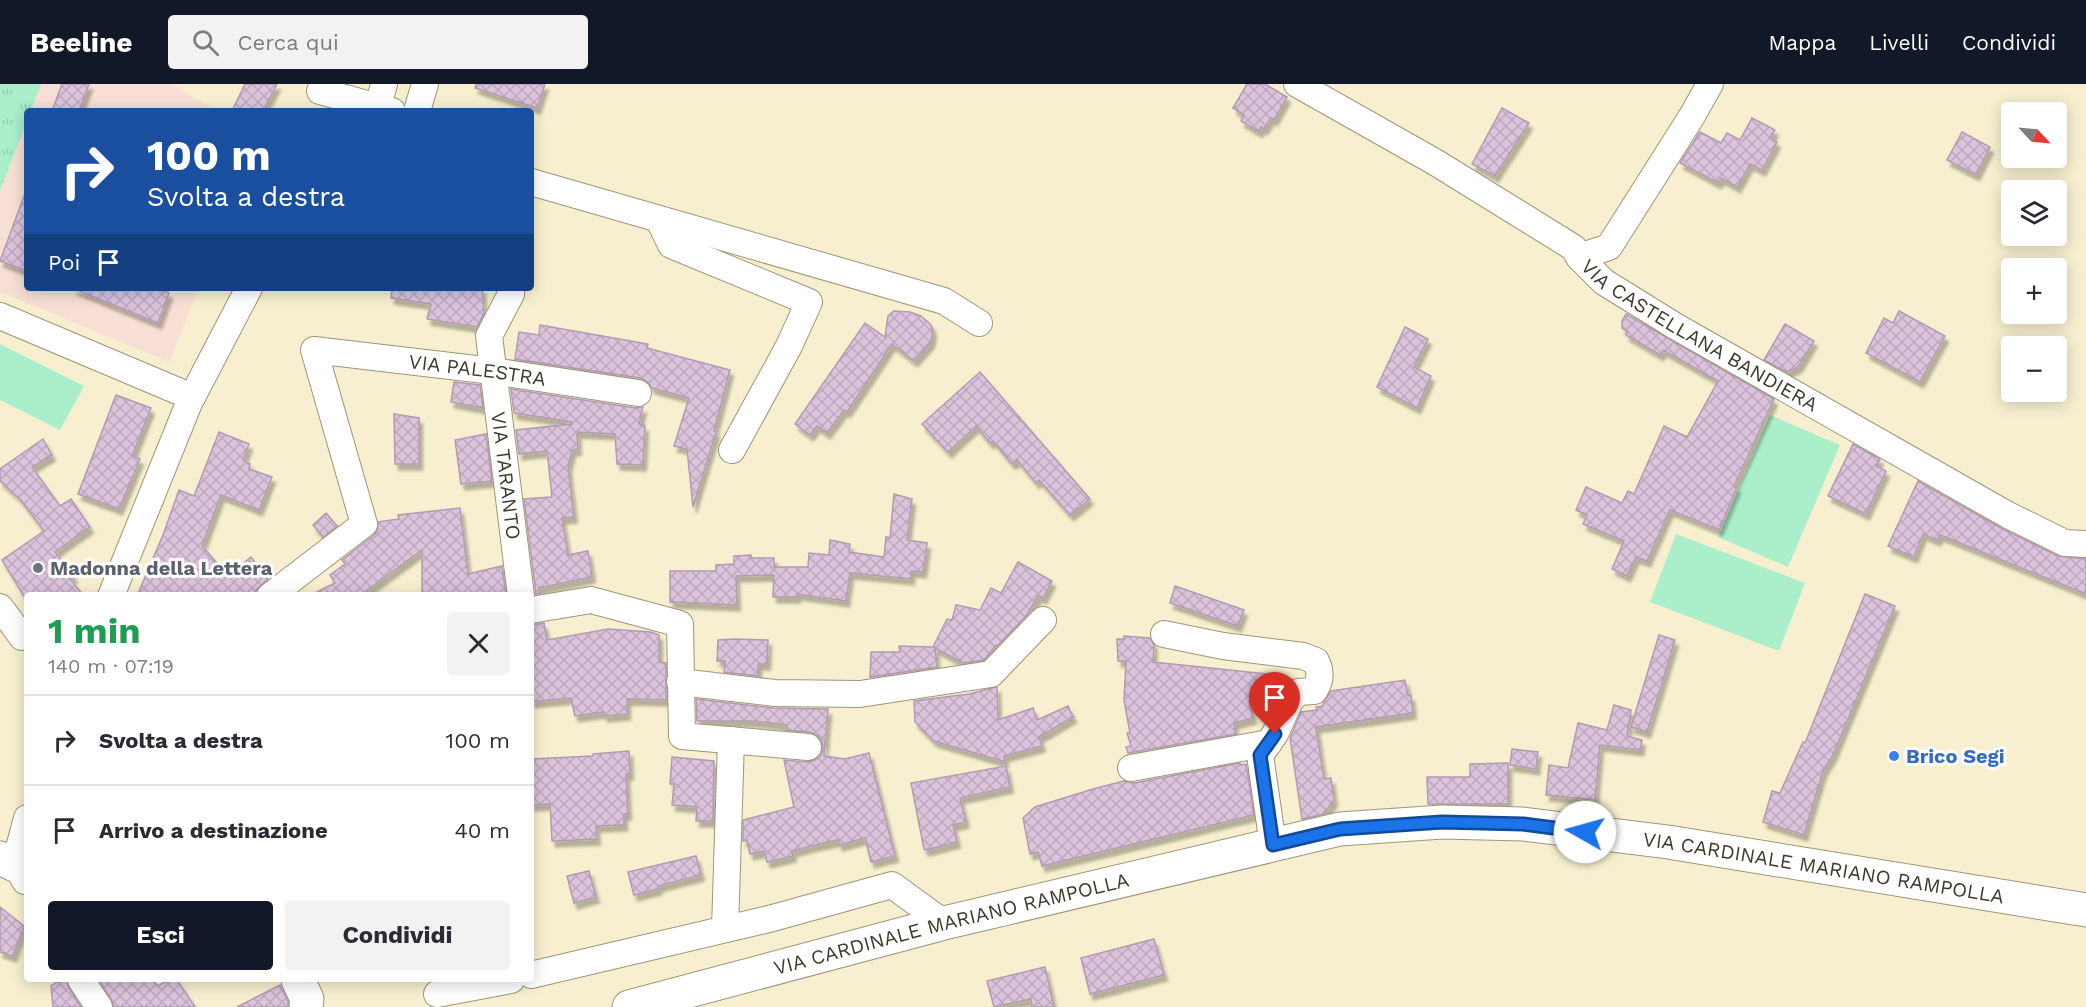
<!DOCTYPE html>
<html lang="it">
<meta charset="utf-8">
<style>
:root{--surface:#fff;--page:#f2f2f3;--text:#2b2b33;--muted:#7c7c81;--line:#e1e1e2;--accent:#111827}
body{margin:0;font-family:"Work Sans",sans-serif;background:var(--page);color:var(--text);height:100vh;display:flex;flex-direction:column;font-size:22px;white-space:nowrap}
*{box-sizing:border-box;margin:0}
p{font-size:20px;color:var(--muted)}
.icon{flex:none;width:33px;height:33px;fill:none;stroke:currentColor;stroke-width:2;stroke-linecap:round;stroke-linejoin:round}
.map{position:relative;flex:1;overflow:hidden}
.sheet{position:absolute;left:24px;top:508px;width:510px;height:390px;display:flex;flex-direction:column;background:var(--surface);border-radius:6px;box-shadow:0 3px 15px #0003}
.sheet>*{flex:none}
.banner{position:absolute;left:24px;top:24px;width:510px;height:183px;border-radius:6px;box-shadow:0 3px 15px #0003;background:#1a4fa0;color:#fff;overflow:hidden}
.needle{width:39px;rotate:116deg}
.buttons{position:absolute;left:2001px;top:18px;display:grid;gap:12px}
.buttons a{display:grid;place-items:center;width:66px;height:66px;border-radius:6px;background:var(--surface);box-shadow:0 3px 15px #0003;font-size:30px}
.pin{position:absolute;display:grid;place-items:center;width:51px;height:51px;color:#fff;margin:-62px -26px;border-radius:50% 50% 50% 0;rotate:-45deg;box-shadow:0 0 6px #0007}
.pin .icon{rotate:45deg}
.me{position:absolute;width:66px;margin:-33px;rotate:277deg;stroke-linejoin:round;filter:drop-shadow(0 0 4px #0008)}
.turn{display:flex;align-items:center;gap:21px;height:126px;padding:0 24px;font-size:27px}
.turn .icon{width:78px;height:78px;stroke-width:2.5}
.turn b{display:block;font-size:42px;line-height:51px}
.then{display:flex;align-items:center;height:57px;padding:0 24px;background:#0003;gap:12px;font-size:22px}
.round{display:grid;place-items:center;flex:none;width:63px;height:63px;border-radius:6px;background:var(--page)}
.head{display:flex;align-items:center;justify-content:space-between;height:102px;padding:0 24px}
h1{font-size:36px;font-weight:700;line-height:45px;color:#1e9e55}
.action{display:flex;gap:12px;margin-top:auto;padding:12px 24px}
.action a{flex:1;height:69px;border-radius:6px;background:var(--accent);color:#fff;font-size:24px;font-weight:700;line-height:69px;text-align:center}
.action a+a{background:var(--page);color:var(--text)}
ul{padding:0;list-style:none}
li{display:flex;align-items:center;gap:18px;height:90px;padding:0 24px;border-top:2px solid var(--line)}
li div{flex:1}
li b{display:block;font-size:22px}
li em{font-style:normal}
header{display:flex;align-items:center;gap:36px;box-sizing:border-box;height:84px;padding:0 30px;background:var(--accent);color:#fff}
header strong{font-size:28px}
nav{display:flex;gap:33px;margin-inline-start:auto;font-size:21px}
.search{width:420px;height:54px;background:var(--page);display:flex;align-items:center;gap:15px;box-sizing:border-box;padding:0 21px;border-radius:6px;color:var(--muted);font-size:22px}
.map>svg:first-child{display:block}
.education{fill:#f7dfd5}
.grass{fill:url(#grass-tufts)}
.green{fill:#aaefca}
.building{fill:url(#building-cross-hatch);stroke:#b29ab2;stroke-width:1.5;filter:url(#shadow)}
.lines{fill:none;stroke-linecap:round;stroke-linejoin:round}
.minor-casing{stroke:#9d9678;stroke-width:28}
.tertiary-casing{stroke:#9d9678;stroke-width:35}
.secondary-casing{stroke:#9d9678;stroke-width:35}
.minor{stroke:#fff;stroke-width:26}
.tertiary{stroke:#fff;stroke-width:33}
.secondary{stroke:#fff;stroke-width:33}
.route-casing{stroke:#114b97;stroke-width:15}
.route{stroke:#1a73e8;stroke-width:10}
.worship-dot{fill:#6b7280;stroke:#fff;stroke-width:2}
.shop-dot{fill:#3f7fe0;stroke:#fff;stroke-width:2}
.labels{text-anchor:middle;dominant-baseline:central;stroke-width:6;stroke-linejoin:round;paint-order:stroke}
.street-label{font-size:20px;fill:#3d3a2d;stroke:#fff}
.worship-label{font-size:20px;font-weight:bold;fill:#5b616d;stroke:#fff;text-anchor:start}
.shop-label{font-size:20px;font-weight:bold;fill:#366cbe;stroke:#fff;text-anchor:start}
</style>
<header>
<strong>Beeline</strong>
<div class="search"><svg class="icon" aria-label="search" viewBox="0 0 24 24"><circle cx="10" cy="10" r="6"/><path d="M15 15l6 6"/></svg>Cerca qui</div>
<nav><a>Mappa</a><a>Livelli</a><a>Condividi</a></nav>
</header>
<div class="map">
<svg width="2086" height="923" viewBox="0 0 2086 923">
<defs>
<pattern id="grass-tufts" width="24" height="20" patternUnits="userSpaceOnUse" patternTransform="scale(1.5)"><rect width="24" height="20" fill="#aaefca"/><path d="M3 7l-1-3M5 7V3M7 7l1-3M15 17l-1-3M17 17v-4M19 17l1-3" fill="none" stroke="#93ceae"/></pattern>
<pattern id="building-cross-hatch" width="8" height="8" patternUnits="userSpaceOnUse" patternTransform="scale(1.5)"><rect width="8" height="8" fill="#dbc3dc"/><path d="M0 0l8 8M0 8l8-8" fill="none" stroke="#bda8bd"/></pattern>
<filter id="shadow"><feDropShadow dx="3.5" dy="6" stdDeviation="1.5" flood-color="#0004"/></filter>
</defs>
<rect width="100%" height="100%" fill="#f7efcf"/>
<g class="education">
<polygon points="41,0 171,0 217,27 31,27"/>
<polygon points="27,37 27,204 199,204 169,278 0,208 0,107"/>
</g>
<polygon class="grass" points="0,0 41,0 31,27 27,27 27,37 0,107"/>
<g class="green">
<polygon points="0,260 84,302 60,346 0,316"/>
<polygon points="1770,331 1840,361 1788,483 1718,453"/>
<polygon points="1676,450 1805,499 1779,567 1650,518"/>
</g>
<g class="building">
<polygon points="62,0 89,0 79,27 52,27"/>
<polygon points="245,0 277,0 263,27 232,27"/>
<polygon points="476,0 545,0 537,24 475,4"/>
<polygon points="1247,0 1265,0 1287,13 1274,36 1271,34 1264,45 1261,43 1259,48 1241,37 1244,31 1233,24"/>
<polygon points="1502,24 1529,39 1495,92 1472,80"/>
<polygon points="1752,34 1775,46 1770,53 1777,58 1762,86 1750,80 1737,103 1721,94 1718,99 1680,79 1700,48 1721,59 1727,49 1740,56"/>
<polygon points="1962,48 1990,63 1976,91 1947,76"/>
<polygon points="26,107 27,107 27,187 0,177"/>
<polygon points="72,204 155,204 169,209 158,239"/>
<polygon points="392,204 482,204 484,229 477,243 427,235 431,220 391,214"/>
<polygon points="894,227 910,228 921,232 931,241 933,247 931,258 914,277 892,260 847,328 844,326 827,349 817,342 810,351 795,340 865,239 885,253 888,232"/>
<polygon points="1899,227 1945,252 1920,298 1866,269 1884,234 1893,239"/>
<polygon points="1626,230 1774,315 1734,402 1737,403 1719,446 1670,426 1647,477 1636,473 1627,492 1612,485 1624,457 1583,440 1587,431 1576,426 1586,403 1622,419 1628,407 1634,410 1664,342 1687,353 1718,297 1663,266 1660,271 1626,251 1627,247 1622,244 1622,237"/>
<polygon points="1785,240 1814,257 1798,283 1787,288 1764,276"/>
<polygon points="540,241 648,260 647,264 730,286 714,347 716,348 693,423 687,365 674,362 689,314 652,304 648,298 640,294 515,275 519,248 539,251"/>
<polygon points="1405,243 1428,255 1414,283 1431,292 1417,324 1377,303"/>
<polygon points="980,288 1090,415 1070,431 1039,396 1036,399 1017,376 1012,380 993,357 990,359 976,342 948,368 922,340"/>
<polygon points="454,298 480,301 483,324 451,318"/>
<polygon points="511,305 636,324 643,323 639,340 645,342 643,381 617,380 615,350 577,348 578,365 572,366 568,383 574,433 562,434 568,471 588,467 592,493 539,504 540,509 536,510 524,415 552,413 547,367 519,370 516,346 572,340 572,338 514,329"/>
<polygon points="116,311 151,324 132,372 140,375 119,425 78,410"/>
<polygon points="394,330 419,334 419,380 395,380"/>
<polygon points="219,348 249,360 243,376 250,380 249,385 272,393 259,426 221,411 202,462 224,487 233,481 236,485 251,473 268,495 256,506 255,512 137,512 163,451 179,406 194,412"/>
<polygon points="486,350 492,397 461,400 455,356"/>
<polygon points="43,355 52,371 32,383 60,422 71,415 90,443 55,468 74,492 70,495 84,512 24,512 2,476 44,447 20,415 0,397 0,385"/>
<polygon points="1853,360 1880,375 1876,382 1886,387 1866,430 1828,412"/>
<polygon points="1918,397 2001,444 2058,472 2086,475 2086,510 1940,451 1937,456 1923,450 1914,473 1888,462"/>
<polygon points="894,410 912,415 907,456 927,459 923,488 911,487 911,495 850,489 846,517 797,510 797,513 773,513 774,491 736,492 737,521 670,518 670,487 716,487 716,481 734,480 734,472 751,471 751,474 774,474 774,483 808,483 809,469 829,471 830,456 850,460 849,468 884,473 886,453 890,454"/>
<polygon points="460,424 468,490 502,482 506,512 422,512 422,466 359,512 309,512 335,499 330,491 345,480 342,476 374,451 378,445 378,438 399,435 398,431"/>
<polygon points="326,429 337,442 323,453 313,441"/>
<polygon points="1018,478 1052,497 1043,514 1038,512 1026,532 997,562 996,561 984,576 963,579 935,564 937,583 870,593 871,568 900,568 899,562 933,563 947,535 952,536 956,521 980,526 991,504 1001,509"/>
<polygon points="1175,502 1244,526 1238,542 1170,519"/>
<polygon points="1865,510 1895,522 1833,671 1823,687 1804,751 1763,738 1772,707 1780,709 1803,658 1805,659"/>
<polygon points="544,539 547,556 608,545 651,548 659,551 659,578 666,579 666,616 627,615 627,630 604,632 603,628 575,632 571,614 531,618 531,541"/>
<polygon points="1659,551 1675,556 1647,648 1631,643"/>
<polygon points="1124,552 1150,554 1154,561 1153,578 1277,591 1276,610 1272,619 1249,617 1253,634 1234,639 1236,650 1128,669 1126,663 1131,662 1127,649 1130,649 1124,616 1126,577 1118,577 1117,555 1124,555"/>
<polygon points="734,555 768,556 767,580 758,580 758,592 724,588 725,577 717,577 718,556"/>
<polygon points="1405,596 1408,612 1411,611 1413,629 1316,643 1324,695 1331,694 1334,716 1324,730 1302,735 1290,654 1301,628 1317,626 1316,623 1323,622 1323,619 1331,607"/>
<polygon points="997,603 998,636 1033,624 1037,636 1068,622 1073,633 1039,653 1042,662 1004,672 1005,678 934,657 915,638 914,617 969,610"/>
<polygon points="696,615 773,624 828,625 824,672 845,675 869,669 895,772 871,778 865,754 839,761 838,756 819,760 792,767 793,772 767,778 764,767 750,770 747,756 743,757 743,736 794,723 784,676 807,678 815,676 821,671 823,664 822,657 817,651 810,648 786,646 787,641 753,637 697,637"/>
<polygon points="1614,621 1631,626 1627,652 1642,656 1640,666 1600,661 1595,716 1546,711 1549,681 1568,684 1578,639 1607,646"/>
<polygon points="1512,665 1538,668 1536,685 1510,681"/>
<polygon points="629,667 630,690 626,690 628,730 624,730 624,741 596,742 597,755 552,757 550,720 531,721 531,675 593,672 593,670"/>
<polygon points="672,673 714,677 713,737 696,737 697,723 672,721 674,700 670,700"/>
<polygon points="1240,679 1240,681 1246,680 1254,731 1042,782 1038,768 1030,770 1023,734 1035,723 1093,705 1124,697 1134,699"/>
<polygon points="1508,679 1508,720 1428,720 1427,693 1470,693 1470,680"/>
<polygon points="1006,682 1010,703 960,714 966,738 953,741 957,758 926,766 924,765 911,699"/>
<polygon points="696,772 701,791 658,802 658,805 634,811 628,788"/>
<polygon points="589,787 596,813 574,819 567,792"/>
<polygon points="0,823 24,842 13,872 0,868"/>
<polygon points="1154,855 1164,891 1090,910 1081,874"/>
<polygon points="1045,883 1054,923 1032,923 1031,915 994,923 987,897"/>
<polygon points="60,896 66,896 69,904 81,923 53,923 51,902"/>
<polygon points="99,896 153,896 158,902 168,896 177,896 195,923 114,923 111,915"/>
<polygon points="280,901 288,918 288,923 237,923"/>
</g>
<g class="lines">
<defs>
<g id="minor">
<path id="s1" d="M1297 0 1435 78 1574 164 1579 173 1604 198 1675 242 2008 431 2065 459 2086 460"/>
<polyline points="320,7 392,27"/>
<polyline points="378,23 384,0"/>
<polyline points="417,27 425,0"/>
<polyline points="531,98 944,217 979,239"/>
<polyline points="659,136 671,161 809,218 789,262 732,366"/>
<polyline points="1579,173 1609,163 1692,32 1710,0"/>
<path id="s2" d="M511 204V210L489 252 521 512"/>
<polyline points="0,232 192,313"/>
<polyline points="111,512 189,319 249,204"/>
<path id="s3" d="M270 512 364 440 314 266 493 287 638 309"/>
<polyline points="0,523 22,553"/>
<polyline points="531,526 591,516 680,540 682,652 808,663"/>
<path d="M1164 550 1223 562 1303 572 1316 577C1321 587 1321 597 1314 607L1298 608 1290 617 1275 650 1260 671 1273 761"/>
<polyline points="680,598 775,609 860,610 991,590 1043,536"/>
<polyline points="1131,684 1269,659"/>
<polyline points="25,797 18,784 19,764 27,734"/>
<polyline points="725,845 731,656"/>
<polyline points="531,891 769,835 892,801 944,839"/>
<polyline points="81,896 99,923"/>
<polyline points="437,910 511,896"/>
</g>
<g id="tertiary">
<path id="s4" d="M629 923 944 839 1340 745 1442 738 1523 740 1668 758 2086 826"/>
</g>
<g id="secondary">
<polyline points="0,774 27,787"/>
<polyline points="298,896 307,915 306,923"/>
</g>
</defs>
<use href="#minor" class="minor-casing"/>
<use href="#tertiary" class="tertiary-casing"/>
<use href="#secondary" class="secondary-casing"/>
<use href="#minor" class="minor"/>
<use href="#tertiary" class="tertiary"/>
<use href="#secondary" class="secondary"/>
</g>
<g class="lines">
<defs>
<polyline id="route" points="1275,650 1260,671 1273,761 1340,745 1442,738 1523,740 1585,748"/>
</defs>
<use href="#route" class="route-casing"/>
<use href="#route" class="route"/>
</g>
<circle class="worship-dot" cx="38" cy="484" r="6"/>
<circle class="shop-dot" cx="1894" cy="672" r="6"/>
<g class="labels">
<g class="street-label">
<text stroke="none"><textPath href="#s1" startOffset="477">VIA CASTELLANA BANDIERA</textPath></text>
<text stroke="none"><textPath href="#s3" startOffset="464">VIA PALESTRA</textPath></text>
<text stroke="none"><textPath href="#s2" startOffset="194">VIA TARANTO</textPath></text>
<text stroke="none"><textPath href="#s4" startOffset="1220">VIA CARDINALE MARIANO RAMPOLLA</textPath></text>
<text stroke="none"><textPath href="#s4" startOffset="333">VIA CARDINALE MARIANO RAMPOLLA</textPath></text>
</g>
<g class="worship-label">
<text x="50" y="484">Madonna della Lettera</text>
</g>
<g class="shop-label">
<text x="1906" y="672">Brico Segi</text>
</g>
</g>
</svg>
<div class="buttons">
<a><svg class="needle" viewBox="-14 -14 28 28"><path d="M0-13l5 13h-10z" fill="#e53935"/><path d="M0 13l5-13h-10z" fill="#7c7c81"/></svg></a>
<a><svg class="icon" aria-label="layers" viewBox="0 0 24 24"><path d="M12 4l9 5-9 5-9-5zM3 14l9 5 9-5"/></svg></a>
<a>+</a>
<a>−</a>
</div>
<div class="pin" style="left:1275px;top:650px;background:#d93025"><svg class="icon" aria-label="arrive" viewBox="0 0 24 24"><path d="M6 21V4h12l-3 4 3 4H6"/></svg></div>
<svg class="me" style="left:1585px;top:748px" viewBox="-20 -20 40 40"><circle r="19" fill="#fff"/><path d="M0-13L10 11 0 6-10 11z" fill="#1a73e8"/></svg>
<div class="banner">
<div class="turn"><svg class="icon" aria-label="right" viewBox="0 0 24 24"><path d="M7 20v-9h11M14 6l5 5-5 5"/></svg><div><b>100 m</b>Svolta a destra</div></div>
<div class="then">Poi<svg class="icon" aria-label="arrive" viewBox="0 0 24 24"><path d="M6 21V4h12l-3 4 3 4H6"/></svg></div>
</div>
<section class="sheet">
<div class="head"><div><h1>1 min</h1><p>140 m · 07:19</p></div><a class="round"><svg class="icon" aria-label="close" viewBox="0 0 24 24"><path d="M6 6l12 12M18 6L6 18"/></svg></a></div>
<ul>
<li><svg class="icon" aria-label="right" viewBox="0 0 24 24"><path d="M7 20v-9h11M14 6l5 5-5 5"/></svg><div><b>Svolta a destra</b></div><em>100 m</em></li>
<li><svg class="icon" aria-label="arrive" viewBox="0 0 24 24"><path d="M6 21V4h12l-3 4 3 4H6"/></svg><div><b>Arrivo a destinazione</b></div><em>40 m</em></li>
</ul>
<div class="action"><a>Esci</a><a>Condividi</a></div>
</section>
</div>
